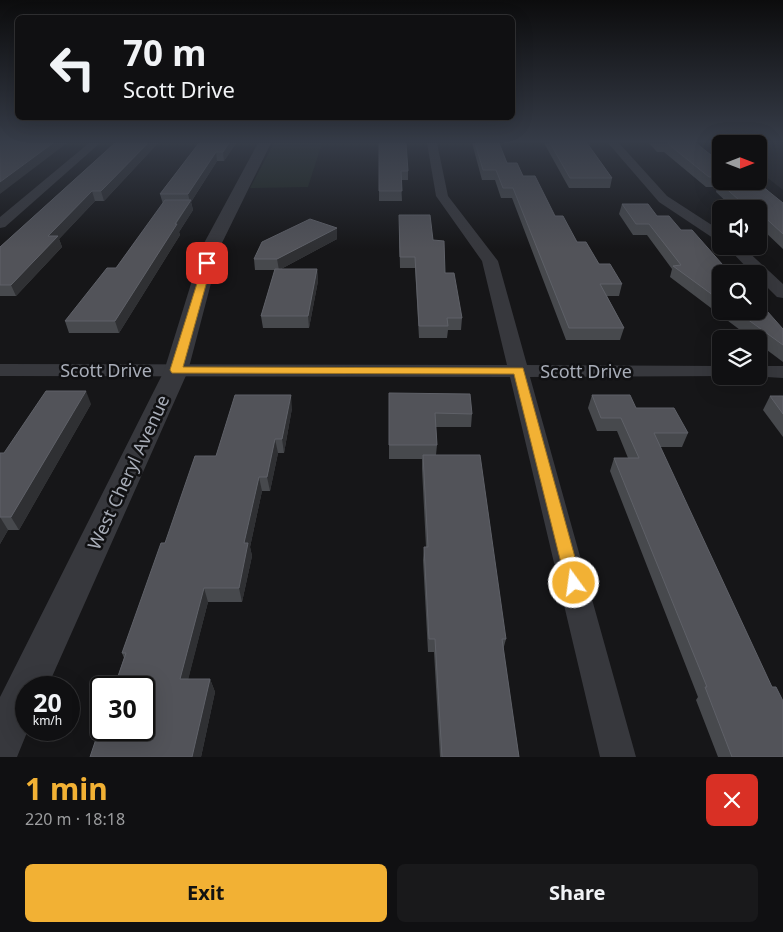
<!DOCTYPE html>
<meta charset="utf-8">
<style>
:root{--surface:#101012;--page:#19191b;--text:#f1f3f6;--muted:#9c9d9f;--line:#303032;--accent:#f2b134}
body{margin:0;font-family:"Noto Sans",sans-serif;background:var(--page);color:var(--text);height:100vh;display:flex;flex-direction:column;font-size:19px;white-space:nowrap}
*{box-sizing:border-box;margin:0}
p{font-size:16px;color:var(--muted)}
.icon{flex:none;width:28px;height:28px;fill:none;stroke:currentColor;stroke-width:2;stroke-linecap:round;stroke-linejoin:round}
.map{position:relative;height:757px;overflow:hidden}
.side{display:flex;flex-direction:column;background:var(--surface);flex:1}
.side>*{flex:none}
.hud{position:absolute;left:15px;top:15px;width:500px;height:105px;border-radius:8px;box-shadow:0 5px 20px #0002,0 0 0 1px var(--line);background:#101012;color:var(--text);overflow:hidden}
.needle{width:32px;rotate:90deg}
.controls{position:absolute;left:712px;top:135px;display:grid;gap:10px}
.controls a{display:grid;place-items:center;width:55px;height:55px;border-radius:8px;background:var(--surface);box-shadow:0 5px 20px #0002,0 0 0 1px var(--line);font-size:25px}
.speed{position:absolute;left:15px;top:676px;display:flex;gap:10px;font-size:25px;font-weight:700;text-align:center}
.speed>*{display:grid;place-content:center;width:65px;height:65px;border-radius:50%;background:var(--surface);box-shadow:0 5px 20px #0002,0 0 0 1px var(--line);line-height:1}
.speed small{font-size:12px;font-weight:400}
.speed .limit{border:2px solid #111;border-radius:8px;background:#fff;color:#111}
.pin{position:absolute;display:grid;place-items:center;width:42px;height:42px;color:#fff;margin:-21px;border-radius:10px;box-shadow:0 2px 8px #0006}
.me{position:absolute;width:55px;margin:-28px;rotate:346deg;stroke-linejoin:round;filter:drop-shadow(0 0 4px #0008)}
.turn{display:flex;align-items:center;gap:18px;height:105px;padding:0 25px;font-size:22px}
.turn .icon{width:65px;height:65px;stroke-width:2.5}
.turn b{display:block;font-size:35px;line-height:42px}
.round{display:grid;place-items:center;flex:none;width:52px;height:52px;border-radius:8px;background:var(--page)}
.headline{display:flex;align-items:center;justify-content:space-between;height:85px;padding:0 25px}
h1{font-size:30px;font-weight:700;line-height:38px;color:var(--accent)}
.action{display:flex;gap:10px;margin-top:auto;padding:10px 25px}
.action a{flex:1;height:58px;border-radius:8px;background:var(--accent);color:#111;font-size:20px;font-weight:700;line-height:58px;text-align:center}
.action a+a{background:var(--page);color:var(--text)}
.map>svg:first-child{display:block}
.built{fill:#222225}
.green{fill:#1e261f}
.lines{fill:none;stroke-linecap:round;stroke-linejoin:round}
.minor{fill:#37383d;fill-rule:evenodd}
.tertiary{fill:#37383d;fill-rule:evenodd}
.wall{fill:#47494d}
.shaded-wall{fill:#2f3033}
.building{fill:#525359;stroke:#5f6168}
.route{fill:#f2b134;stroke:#9d7322}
.labels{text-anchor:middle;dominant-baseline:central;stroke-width:5;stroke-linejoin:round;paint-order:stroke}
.street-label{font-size:18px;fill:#a8adb8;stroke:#111113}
</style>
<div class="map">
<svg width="783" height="757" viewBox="0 0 783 757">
<rect width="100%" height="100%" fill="#161618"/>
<polygon class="built" points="722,143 783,143 783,190 759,171 759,144"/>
<polygon class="green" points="274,143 322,143 308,187 250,188"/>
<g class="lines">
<g class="minor">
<polygon points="89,143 100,143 5,227 0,228 0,217"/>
<polygon points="427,143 437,143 448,196 498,261 527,365 721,366 721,376 728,376 530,377 636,757 600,757 510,377 0,376 0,364 507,365 482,261 436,196"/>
<polygon points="608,143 619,143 667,196 721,231 721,241 716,240 659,202"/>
<polygon points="726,246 742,246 783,284 783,298 777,297 759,279 759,274 753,274"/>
<polygon points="759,366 783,366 783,378 752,376 759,376"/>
</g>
<polygon class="tertiary" points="258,143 271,143 221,245 188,371 47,688 26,688 26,730 28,730 17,757 0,757 0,697 164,371 203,245"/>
</g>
<g class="wall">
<polygon points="115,143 158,143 104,201 95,201 59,239 62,247 16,296 0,296 0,247"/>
<polygon points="199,143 236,143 224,161 217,161 191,202 193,210 179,232 180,235 119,333 69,333 65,321 116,268 163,204 160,194"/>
<polygon points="379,143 408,171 408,180 401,180 402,201 379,201"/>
<polygon points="472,143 499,143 507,163 523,176 555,216 577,242 599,264 622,284 619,296 607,296 624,328 620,340 566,340 512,198 501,198 495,180 482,180"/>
<polygon points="544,143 590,143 589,146 612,178 610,188 569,188"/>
<polygon points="649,143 696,143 721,163 721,181 738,181 737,182 783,203 783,249 759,226 759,209 734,209 716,192 717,187 706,187 664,152 657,152"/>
<polygon points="622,204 657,216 681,230 730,273 729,274 721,274 721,311 759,311 783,329 783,362 759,344 759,339 752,339 670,277 672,269 647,235 633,235 619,214"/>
<polygon points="399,226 433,240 462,318 461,330 448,330 447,338 419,338 415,268 400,268"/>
<polygon points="337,228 337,239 281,269 317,269 318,281 309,328 263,328 261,316 275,270 255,270 254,259"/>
<polygon points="389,393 472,414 471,427 436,427 437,445 436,455 506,639 503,650 519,757 440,757 434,652 428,652 423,560 424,547 426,547 422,469 422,459 389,459"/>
<polygon points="592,395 636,408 688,433 682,447 660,447 783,757 718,757 696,700 698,697 610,471 614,458 628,458 617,431 597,431 588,408"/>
<polygon points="770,396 783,396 783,437 763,410"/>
<polygon points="91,404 19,530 8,530 0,544 0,453 4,453"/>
<polygon points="292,408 284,453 278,453 270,491 262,491 250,547 252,556 242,602 208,602 188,679 210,679 215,692 201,757 90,757 124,658 122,653 165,543 216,456"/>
</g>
<g class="shaded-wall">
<polygon points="53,143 67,143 0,194 0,182"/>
<polygon points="148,143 158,143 104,201 101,191"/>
<polygon points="229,143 236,143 224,161 223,152"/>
<polygon points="216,152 217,161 191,202 193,210 179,232 180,235 119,333 115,321 190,202 188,194"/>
<polygon points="92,191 95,201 59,239 62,247 16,296 11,285 48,236"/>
<polygon points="337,228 337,239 279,270 277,259"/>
<polygon points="317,269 318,281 309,328 308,316"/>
<polygon points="86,391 91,404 19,530 11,517"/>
<polygon points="291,395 292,408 284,453 282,439"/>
<polygon points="275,439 278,453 270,491 267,477"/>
<polygon points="259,477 262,491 250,547 252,556 242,602 239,588 244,543"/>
<polygon points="0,517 8,530 0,544"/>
<polygon points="204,588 208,602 185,692 180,679"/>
<polygon points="210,679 215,692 201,757 192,757"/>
</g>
<g class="building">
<polygon points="0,143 53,143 0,182"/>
<polygon points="115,143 148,143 101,191 92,191 48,236 58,236 11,285 0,285 0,247"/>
<polygon points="199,143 229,143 223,152 216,152 188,194 160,194"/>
<polygon points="379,143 406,143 408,171 401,171 402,191 379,191"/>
<polygon points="475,143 499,143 507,163 517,163 523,176 535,176 555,216 563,216 577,242 586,242 599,264 610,264 622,284 600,284 624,328 569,328 513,188 503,188 496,170 483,170"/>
<polygon points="550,143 587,143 612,178 570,178"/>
<polygon points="667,143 696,143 721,163 721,177 709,177"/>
<polygon points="719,182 757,182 783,203 783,234 759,212 759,209 755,209 745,201 740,201"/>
<polygon points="165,200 191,200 175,224 177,224 115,321 65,321 107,268 116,268"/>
<polygon points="622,204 648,204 657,216 669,216 681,230 692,230 730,273 721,274 721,301 673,266 681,265 649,224 636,224"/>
<polygon points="399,215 430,215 433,240 444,241 445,273 454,273 462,318 447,318 448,326 419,326 415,257 400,257"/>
<polygon points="310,219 337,228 277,259 254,259 262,242"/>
<polygon points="275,269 317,269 308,316 261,316"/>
<polygon points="759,302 783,329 783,345 736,311 759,311"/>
<polygon points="46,391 86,391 11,517 0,517 0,453 4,453"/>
<polygon points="389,393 470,394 472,414 435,413 437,445 389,445"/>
<polygon points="235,395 291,395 282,439 275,439 267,477 259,477 244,543 248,543 239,588 204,588 180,679 210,679 192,757 90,757 101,724 101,730 144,730 144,688 114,688 126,653 122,653 161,543 165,543 195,456 216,456"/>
<polygon points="592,395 630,395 636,408 674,408 688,433 654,433 772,687 776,687 783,701 783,757 732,757 705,687 707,687 614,458 639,458 621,418 601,418"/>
<polygon points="770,396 783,396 783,414"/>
<polygon points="423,455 480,455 506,639 502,639 519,757 442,757 435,639 429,639 424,547 428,547"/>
</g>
<linearGradient id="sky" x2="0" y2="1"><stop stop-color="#0c0c0d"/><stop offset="0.57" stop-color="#363c48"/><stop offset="1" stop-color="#363c48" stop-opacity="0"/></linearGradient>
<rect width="783" height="249" fill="url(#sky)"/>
<polygon class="route" points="204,261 212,263 183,367 523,368 582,583 579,588 574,590 568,588 566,583 514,374 172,373 170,370"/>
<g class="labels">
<g class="street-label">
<text x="106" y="370">Scott Drive</text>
<text x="586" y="371">Scott Drive</text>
<text transform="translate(128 472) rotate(-65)">West Cheryl Avenue</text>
</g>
</g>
</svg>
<div class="controls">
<a><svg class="needle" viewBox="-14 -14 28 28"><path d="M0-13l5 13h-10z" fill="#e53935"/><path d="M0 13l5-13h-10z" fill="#9c9d9f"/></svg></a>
<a><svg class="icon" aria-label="sound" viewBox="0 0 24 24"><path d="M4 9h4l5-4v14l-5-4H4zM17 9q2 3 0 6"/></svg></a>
<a><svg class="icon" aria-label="search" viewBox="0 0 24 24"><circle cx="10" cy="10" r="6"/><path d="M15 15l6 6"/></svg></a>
<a><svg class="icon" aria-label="layers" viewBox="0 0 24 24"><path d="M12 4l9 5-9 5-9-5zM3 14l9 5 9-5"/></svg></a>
</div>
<div class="speed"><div>20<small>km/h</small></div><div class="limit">30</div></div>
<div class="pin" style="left:207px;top:263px;background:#d93025"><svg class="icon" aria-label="arrive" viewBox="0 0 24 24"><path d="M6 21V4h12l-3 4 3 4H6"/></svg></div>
<svg class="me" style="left:574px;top:583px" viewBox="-20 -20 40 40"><circle r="17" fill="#f2b134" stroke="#fff" stroke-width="3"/><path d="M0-11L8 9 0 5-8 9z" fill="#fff"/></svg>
<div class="hud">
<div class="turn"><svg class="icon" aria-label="left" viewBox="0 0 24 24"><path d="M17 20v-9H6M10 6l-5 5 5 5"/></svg><div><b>70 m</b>Scott Drive</div></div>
</div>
</div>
<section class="side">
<div class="headline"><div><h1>1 min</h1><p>220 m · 18:18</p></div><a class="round" style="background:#d93025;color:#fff"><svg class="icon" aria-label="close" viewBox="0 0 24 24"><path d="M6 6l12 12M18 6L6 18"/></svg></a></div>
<div class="action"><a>Exit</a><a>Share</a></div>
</section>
